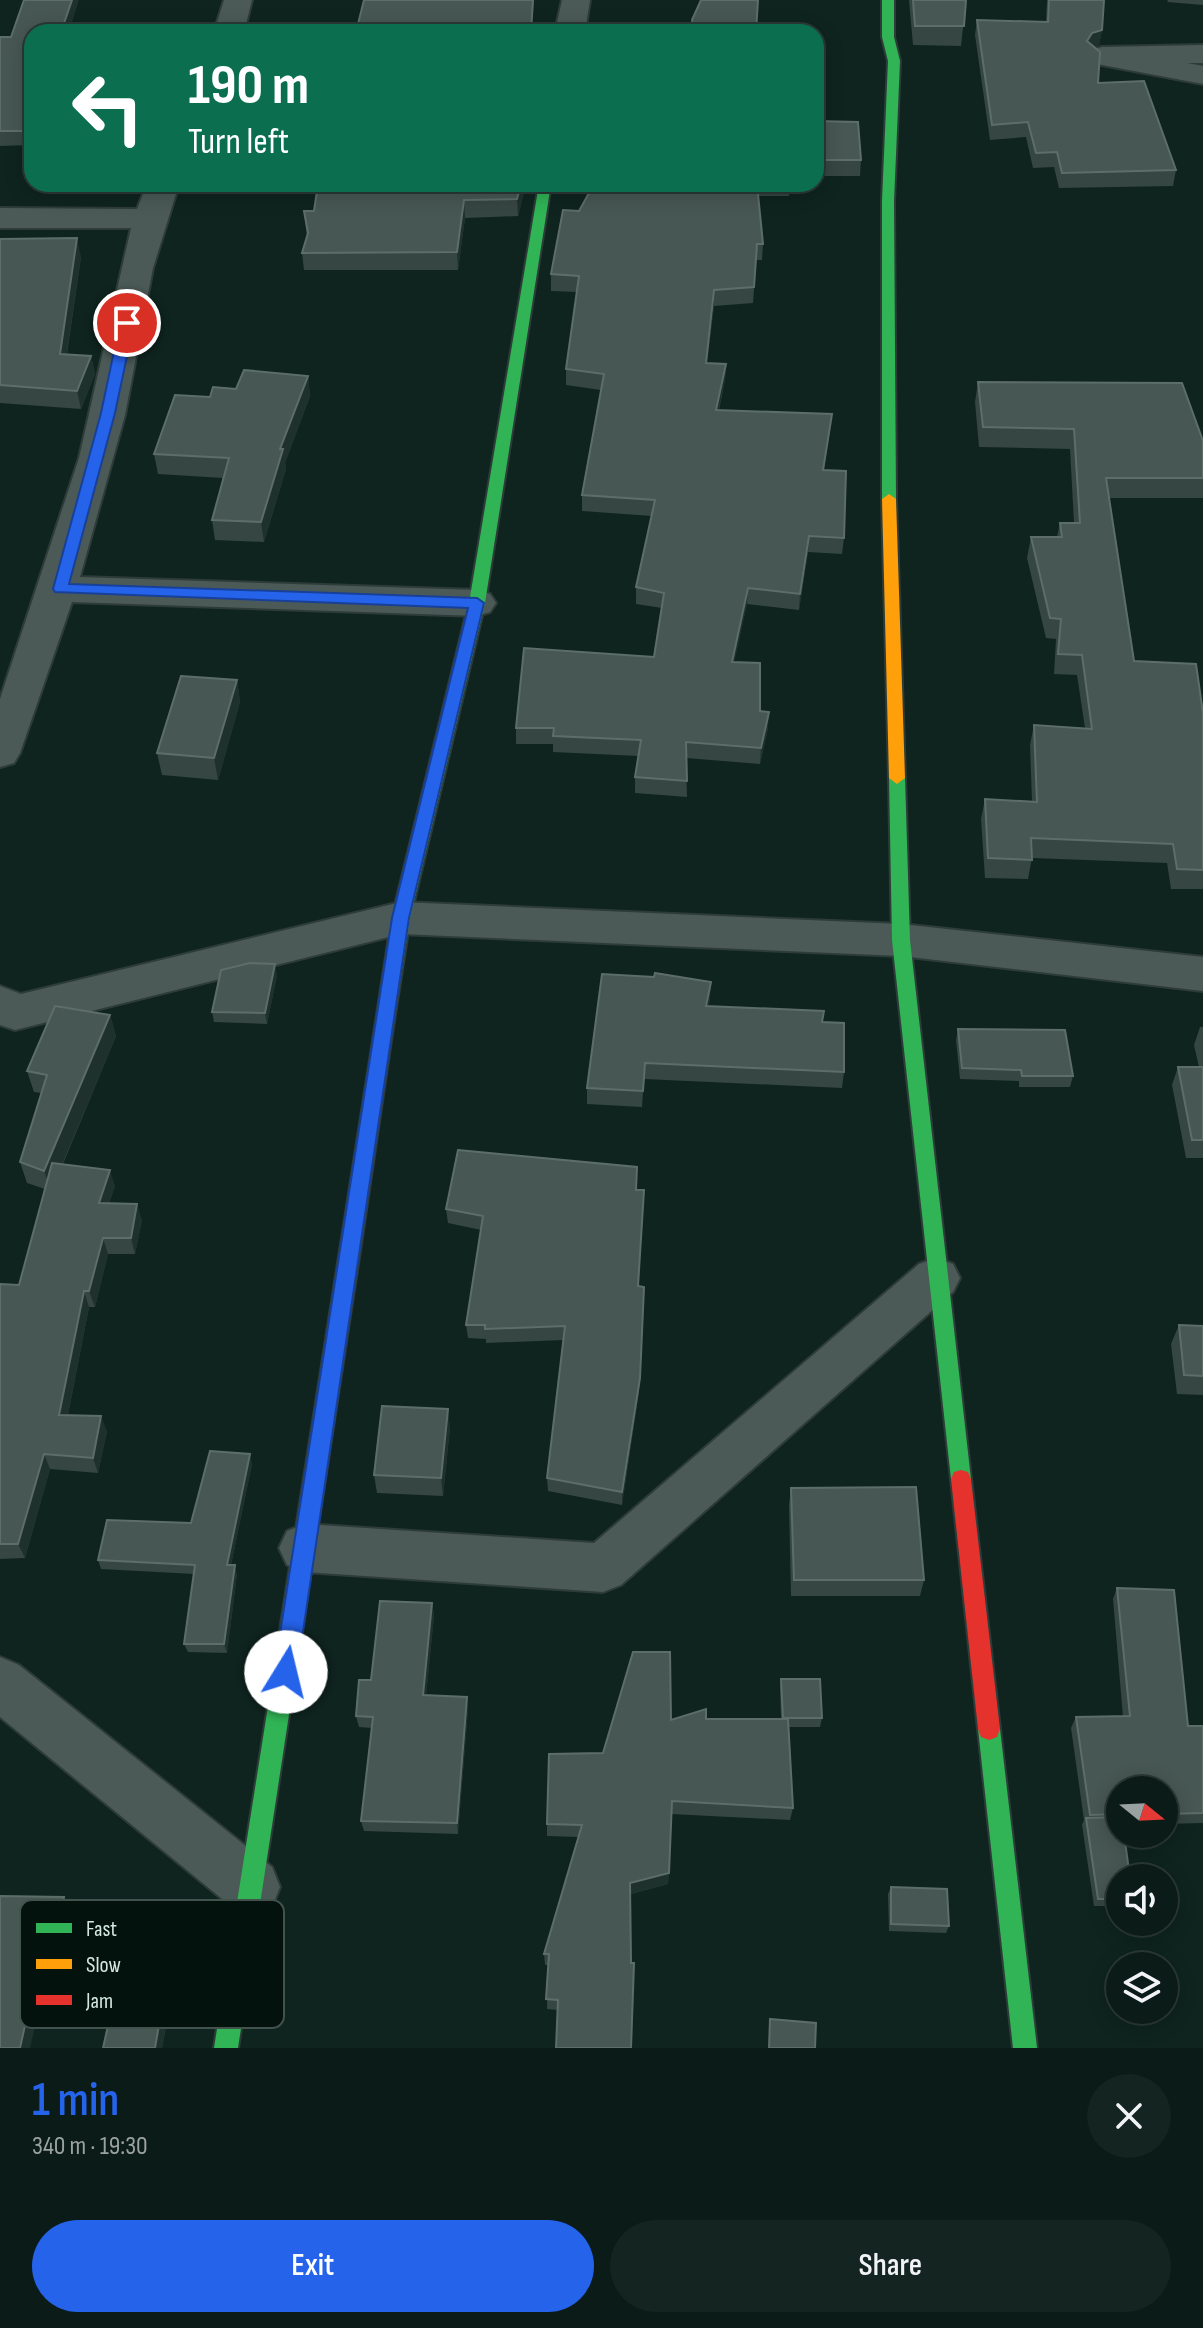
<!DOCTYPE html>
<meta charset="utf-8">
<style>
:root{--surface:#0b1b17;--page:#142420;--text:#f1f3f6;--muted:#9aa1a1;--line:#2b3936;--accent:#2563eb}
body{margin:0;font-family:"Sofia Sans Condensed",sans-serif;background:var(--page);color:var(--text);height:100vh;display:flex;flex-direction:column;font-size:30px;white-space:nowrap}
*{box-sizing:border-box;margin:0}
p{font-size:26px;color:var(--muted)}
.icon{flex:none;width:44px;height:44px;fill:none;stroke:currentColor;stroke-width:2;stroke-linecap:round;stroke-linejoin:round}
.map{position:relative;height:2048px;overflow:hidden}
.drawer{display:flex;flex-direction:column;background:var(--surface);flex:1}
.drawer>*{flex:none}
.guide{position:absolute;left:24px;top:24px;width:800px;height:168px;border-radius:24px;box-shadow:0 4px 20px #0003,0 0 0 2px var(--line);background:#0b6e4f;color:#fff;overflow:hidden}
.needle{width:52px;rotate:108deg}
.fabs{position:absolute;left:1106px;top:1776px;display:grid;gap:16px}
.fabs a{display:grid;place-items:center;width:72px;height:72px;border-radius:50%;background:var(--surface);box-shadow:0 4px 20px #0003,0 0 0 2px var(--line);font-size:40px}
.pin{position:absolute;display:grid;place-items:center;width:68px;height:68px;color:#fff;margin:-34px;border:4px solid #fff;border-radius:50%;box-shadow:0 2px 8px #0007}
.me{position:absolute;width:88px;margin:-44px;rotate:9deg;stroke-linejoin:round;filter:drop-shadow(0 0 6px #0008)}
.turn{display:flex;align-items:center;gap:28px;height:168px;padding:0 32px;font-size:36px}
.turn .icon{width:104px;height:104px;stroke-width:2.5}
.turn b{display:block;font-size:56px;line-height:68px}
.round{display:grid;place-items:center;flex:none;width:84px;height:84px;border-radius:42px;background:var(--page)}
.headline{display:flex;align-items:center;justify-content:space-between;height:136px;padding:0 32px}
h1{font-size:48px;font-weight:600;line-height:60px;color:var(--accent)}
.action{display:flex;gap:16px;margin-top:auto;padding:16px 32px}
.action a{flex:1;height:92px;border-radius:48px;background:var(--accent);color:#fff;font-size:32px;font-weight:600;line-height:92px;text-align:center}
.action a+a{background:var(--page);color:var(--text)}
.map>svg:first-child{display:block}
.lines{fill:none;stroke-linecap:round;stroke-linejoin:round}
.street-casing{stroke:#2e3c39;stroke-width:4}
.fast-casing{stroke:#2e3c39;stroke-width:4}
.slow-casing{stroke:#2e3c39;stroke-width:4}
.jam-casing{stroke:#2e3c39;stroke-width:4}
.street{fill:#4b5a56;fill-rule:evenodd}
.fast{fill:#30b455;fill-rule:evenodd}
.slow{fill:#ff9f0a;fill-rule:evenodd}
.jam{fill:#e5322d;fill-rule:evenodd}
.wall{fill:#364642}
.shaded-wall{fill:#1f312d}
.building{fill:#475753;stroke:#5d6e69;stroke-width:2}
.route{fill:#2563eb;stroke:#184099;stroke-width:2}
.key{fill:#04120e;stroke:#42524d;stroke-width:2}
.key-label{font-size:22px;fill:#d4e7e0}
</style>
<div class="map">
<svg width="1203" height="2048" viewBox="0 0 1203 2048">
<rect width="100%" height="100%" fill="#0f241f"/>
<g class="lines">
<defs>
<g id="street">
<polygon points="224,0 252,0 244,32 214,32"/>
<polygon points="562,0 590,0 585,32 555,32"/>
<polygon points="1203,45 1203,63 1187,63 1203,66 1203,84 1102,65 1092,62 1087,56 1092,50 1102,47"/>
<polygon points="147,184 179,184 153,268 125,415 80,577 477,590 490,594 496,603 490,612 477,616 72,602 20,753 14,763 0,767 0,699 79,458 131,228 0,228 0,208 137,209"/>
<polygon points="401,902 901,924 1203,957 1203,991 901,956 401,934 15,1030 0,1025 0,986 21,994"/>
<polygon points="936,1258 953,1264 960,1278 953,1292 621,1585 603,1592 305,1572 287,1565 279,1548 287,1531 305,1524 594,1543 919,1264"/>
<polygon points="0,1657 19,1665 272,1867 280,1887 272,1907 252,1915 232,1907 0,1717"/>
</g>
<g id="fast">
<polygon points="882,0 894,0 894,37 900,61 894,201 896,499 889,504 882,499 882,201 888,61 882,37"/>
<polygon points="539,184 551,184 485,603 410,918 390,1047 387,1052 375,1052 372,1047 392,918 469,603"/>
<polygon points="897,772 905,778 910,940 971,1479 968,1486 961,1488 954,1486 951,1479 892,940 889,778"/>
<polygon points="351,1236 358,1238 361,1244 238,2048 214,2048 341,1244 344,1238"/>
<polygon points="989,1718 997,1721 1000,1729 1037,2048 1013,2048 978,1729 981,1721"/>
</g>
<polygon id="slow" points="889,494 896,499 905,778 897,784 889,778 882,499"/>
<g id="jam">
<polygon points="381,1040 387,1042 390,1047 361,1244 358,1250 351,1252 344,1250 341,1244 372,1047 375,1042"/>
<polygon points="961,1470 968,1472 971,1479 1000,1729 997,1737 989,1740 981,1737 978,1729 951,1479 954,1472"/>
</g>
</defs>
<use href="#street" class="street-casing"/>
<use href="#fast" class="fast-casing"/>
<use href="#slow" class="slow-casing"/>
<use href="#jam" class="jam-casing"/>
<use href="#street" class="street"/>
<use href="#fast" class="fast"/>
<use href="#slow" class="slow"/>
<use href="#jam" class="jam"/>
</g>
<g class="wall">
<polygon points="909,0 966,0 961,46 913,45"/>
<polygon points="1047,0 1104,0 1102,30 1099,45 1094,47 1098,83 1176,170 1173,186 1059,188 1054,167 1033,168 1026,137 990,140 975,35 977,20 1046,22"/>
<polygon points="1168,0 1203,0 1203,5 1167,2"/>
<polygon points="32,32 32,145 0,146 0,37 11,37"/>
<polygon points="816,121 861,160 860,176 816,176"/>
<polygon points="318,184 526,184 518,216 465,218 458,270 304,270 302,253 307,237 304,211 314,211"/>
<polygon points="594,184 790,184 789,196 758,196 763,244 762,260 756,260 753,303 714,306 707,363 726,364 725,380 719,410 830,430 824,470 844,538 842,554 808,552 799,610 747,604 734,662 768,728 760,764 686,758 687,797 635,793 635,777 638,756 553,752 553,744 516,744 516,728 654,657 662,608 636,604 636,587 652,516 582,511 582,495 601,390 566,385 566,369 577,292 551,291 551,274 579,211"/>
<polygon points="0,239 81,257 67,354 91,356 95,374 81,409 0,403"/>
<polygon points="308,376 310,396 285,463 286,469 264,542 215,540 212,520 223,478 158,474 154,454 210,397 236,389"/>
<polygon points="978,382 1203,441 1203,498 1109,498 1134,661 1203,713 1203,889 1171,889 1167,863 1032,858 1028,879 985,878 981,819 985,799 1032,801 1030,745 1034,725 1085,728 1077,675 1054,674 1056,639 1046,638 1027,558 1031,537 1057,537 1060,523 1074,523 1070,449 979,447 975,402"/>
<polygon points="237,680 240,702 218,780 162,775 157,753"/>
<polygon points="277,975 267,1024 214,1022 212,1012"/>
<polygon points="711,982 709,1006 823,1022 844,1072 842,1088 644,1079 642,1107 587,1104 587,1088"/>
<polygon points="110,1015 116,1036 63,1164 115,1186 109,1203 142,1220 135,1254 108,1254 95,1307 89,1307 68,1415 107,1431 98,1473 50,1469 25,1558 0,1559 0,1284 19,1285 45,1189 27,1183 20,1162 41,1093 34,1092 27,1071"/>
<polygon points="1200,1027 1203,1027 1203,1158 1186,1158 1172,1085 1178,1067 1199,1067 1194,1045"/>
<polygon points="958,1029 1073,1076 1070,1087 1019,1087 1019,1081 960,1079 956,1040"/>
<polygon points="636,1190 639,1391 622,1505 548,1491 547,1478 563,1340 486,1343 486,1339 468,1338 466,1325 481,1230 448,1223 446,1209"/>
<polygon points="1179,1325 1203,1326 1203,1395 1177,1394 1171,1344"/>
<polygon points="450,1427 443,1496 377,1493 374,1475"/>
<polygon points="252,1464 231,1565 237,1574 227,1653 188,1652 184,1644 194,1574 101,1569 98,1560 191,1523"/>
<polygon points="791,1488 924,1580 920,1596 791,1596 789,1505"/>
<polygon points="1117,1588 1188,1726 1203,1726 1203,1823 1164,1824 1164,1790 1120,1790 1120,1906 1094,1906 1082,1825 1084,1820 1071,1728 1076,1717 1123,1717 1113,1599"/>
<polygon points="432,1603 434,1615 426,1695 467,1697 468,1708 458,1834 364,1831 361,1821 372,1728 359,1727 356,1716 371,1680"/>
<polygon points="781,1679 822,1718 820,1727 789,1727 793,1808 790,1820 671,1814 668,1884 631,1894 558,2010 547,2009 548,1965 545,1965 544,1954 578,1837 547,1836 547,1824 603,1753 671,1720 781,1719 780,1687"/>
<polygon points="891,1887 949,1926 946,1933 889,1931 888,1894"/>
<polygon points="64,1897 71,1909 64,1965 174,1984 162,2048 103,2048 109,2018 38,2014 0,2048"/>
</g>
<g class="shaded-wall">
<polygon points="72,0 79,0 69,32 61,32"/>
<polygon points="533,0 534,0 532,32 531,32"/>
<polygon points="1102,30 1099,45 1090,48 1087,41 1092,33"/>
<polygon points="521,184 526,184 518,216 517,199"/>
<polygon points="464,200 465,218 458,270 457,252"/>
<polygon points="77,238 81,257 64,372 60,354"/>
<polygon points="714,290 714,306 705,379 706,363"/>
<polygon points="91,356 95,374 81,409 77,391"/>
<polygon points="726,364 725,380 715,426 716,410"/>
<polygon points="308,376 310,396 285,463 286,469 264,542 261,522 280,449"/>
<polygon points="809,536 808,552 799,610 800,594"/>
<polygon points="748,588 747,604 731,678 732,662"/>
<polygon points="237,680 240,702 218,780 214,758"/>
<polygon points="769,712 768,728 760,764 761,748"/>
<polygon points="275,964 277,975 267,1024 265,1013"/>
<polygon points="711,982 710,999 705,1022 706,1006"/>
<polygon points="110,1015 116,1036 51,1191 44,1171"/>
<polygon points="110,1170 115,1186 104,1219 99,1203"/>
<polygon points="137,1204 142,1220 135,1254 131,1238"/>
<polygon points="103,1238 108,1254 95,1307 89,1291"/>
<polygon points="644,1287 639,1391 622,1505 622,1492"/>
<polygon points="84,1291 89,1307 65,1430 59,1415"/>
<polygon points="448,1409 450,1427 443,1496 441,1478"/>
<polygon points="101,1416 107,1431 98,1473 93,1458"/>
<polygon points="44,1454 50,1469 25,1558 18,1544"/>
<polygon points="250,1454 252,1464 229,1574 227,1565"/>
<polygon points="235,1565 237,1574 227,1653 224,1644"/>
<polygon points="432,1603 434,1615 425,1707 423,1695"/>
<polygon points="467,1697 468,1708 458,1834 457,1823"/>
<polygon points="669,1873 668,1884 630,1894 630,1883"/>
<polygon points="64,1897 71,1909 62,1975 55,1964"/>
<polygon points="168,1973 174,1984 162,2048 155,2048"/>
<polygon points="30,2003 38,2014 30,2048 20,2048"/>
</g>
<g class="building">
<polygon points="24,0 72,0 61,32 32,32 32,131 0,131 0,37 11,37"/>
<polygon points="364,0 533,0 531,32 356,32"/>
<polygon points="701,0 758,0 756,32 694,32 692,20"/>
<polygon points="913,0 966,0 964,26 915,26"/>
<polygon points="1049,0 1104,0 1102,30 1092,33 1087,41 1100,52 1098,83 1144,81 1176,170 1062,173 1057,152 1036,153 1028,122 992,125 977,20 1048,22"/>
<polygon points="816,121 858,122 861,160 816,160"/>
<polygon points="318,184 521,184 517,199 464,200 457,252 302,253 308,233 304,211 314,211"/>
<polygon points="594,184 757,184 763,244 757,244 754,287 714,290 706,363 726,364 716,410 832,414 823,470 846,471 844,538 809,536 800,594 748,588 732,662 760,663 760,711 769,712 761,748 686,742 687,781 635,777 641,740 553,736 554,728 516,728 524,648 654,657 664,593 636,587 655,500 582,495 604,374 566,369 579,276 551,274 563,210 579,211"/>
<polygon points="77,238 60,354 91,356 77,391 0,385 0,239"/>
<polygon points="244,370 308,376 280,449 283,449 261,522 212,520 229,458 154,454 175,395 210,397 213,387 236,389"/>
<polygon points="978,382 1182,383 1203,441 1203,478 1106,478 1134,661 1196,664 1203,713 1203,870 1177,869 1173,844 1031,838 1032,860 988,858 985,799 1037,802 1034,725 1092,729 1082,655 1058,654 1061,619 1050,618 1031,537 1062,537 1060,523 1080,523 1074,429 983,427"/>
<polygon points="181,676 237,680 214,758 157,753"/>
<polygon points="250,963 275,964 265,1013 212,1012 221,970"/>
<polygon points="655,973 711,982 706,1006 824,1011 822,1022 844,1023 844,1072 645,1063 643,1091 587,1088 602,974 654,977"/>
<polygon points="55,1006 110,1015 44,1171 20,1162 47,1075 27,1071"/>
<polygon points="958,1029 1065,1030 1073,1076 1022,1076 1021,1070 962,1068"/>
<polygon points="1178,1067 1203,1067 1203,1140 1192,1140"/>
<polygon points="458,1150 637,1167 636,1190 644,1190 638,1286 644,1287 640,1378 622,1492 547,1478 565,1326 485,1329 485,1325 466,1325 483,1216 446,1209"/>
<polygon points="52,1163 110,1170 99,1203 137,1204 131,1238 103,1238 89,1291 84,1291 59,1415 101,1416 93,1458 44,1454 18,1544 0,1544 0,1284 19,1285"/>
<polygon points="1179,1325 1203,1326 1203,1376 1184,1375"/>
<polygon points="382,1406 448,1409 441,1478 374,1475"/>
<polygon points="210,1451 250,1454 227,1565 235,1565 224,1644 184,1644 195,1565 98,1560 107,1520 191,1523"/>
<polygon points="916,1487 924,1580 794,1580 791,1488"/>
<polygon points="1117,1588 1174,1590 1188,1726 1203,1726 1203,1813 1164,1814 1164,1790 1120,1790 1120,1814 1090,1815 1076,1717 1130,1716"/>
<polygon points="380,1601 432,1603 423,1695 467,1697 457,1823 361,1821 373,1717 356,1716 359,1680 371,1680"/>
<polygon points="633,1652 670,1652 671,1720 706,1709 706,1719 788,1719 793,1808 672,1801 669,1873 630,1883 631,1963 634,1963 631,2048 556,2048 558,2000 546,1999 549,1954 544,1954 582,1825 547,1824 549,1754 603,1753"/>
<polygon points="781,1679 820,1679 822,1718 783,1718"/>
<polygon points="1120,1817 1120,1834 1124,1834 1130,1878 1120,1878 1120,1899 1098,1899 1086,1818"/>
<polygon points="891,1887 947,1889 949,1926 891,1924"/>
<polygon points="0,1896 64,1897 55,1964 113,1972 168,1973 155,2048 103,2048 112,2008 30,2003 20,2048 0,2048"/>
<polygon points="770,2019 816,2023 815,2048 769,2048"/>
</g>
<polygon class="route" points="127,319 134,323 115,413 69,584 477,598 484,603 409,918 297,1672 293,1679 286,1682 278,1679 274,1672 392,918 468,608 55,592 53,589 101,413 120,323"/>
<rect x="20" y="1900" width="264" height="128" rx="12" class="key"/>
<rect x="36" y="1923" width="36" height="10" fill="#30b455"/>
<rect x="36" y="1959" width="36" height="10" fill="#ff9f0a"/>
<rect x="36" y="1995" width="36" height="10" fill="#e5322d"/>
<g class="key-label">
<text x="86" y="1936">Fast</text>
<text x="86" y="1972">Slow</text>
<text x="86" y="2008">Jam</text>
</g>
</svg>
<div class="fabs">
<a><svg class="needle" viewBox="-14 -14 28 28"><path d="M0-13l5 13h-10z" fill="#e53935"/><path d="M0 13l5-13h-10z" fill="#9aa1a1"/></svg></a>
<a><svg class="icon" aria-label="sound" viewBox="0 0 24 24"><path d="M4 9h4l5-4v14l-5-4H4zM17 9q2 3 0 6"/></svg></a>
<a><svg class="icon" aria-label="layers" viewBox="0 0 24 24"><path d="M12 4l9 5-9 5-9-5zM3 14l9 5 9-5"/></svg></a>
</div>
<div class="pin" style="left:127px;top:323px;background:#d93025"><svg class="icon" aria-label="arrive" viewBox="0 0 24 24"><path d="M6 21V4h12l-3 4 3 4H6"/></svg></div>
<svg class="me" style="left:286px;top:1672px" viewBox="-20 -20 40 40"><circle r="19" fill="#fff"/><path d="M0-13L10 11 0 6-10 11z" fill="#2563eb"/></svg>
<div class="guide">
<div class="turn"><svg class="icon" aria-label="left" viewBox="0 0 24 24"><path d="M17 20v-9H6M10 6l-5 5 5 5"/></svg><div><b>190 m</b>Turn left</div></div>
</div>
</div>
<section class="drawer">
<div class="headline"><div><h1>1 min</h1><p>340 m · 19:30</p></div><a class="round"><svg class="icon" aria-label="close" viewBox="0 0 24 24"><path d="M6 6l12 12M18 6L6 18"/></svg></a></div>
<div class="action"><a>Exit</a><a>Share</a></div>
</section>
